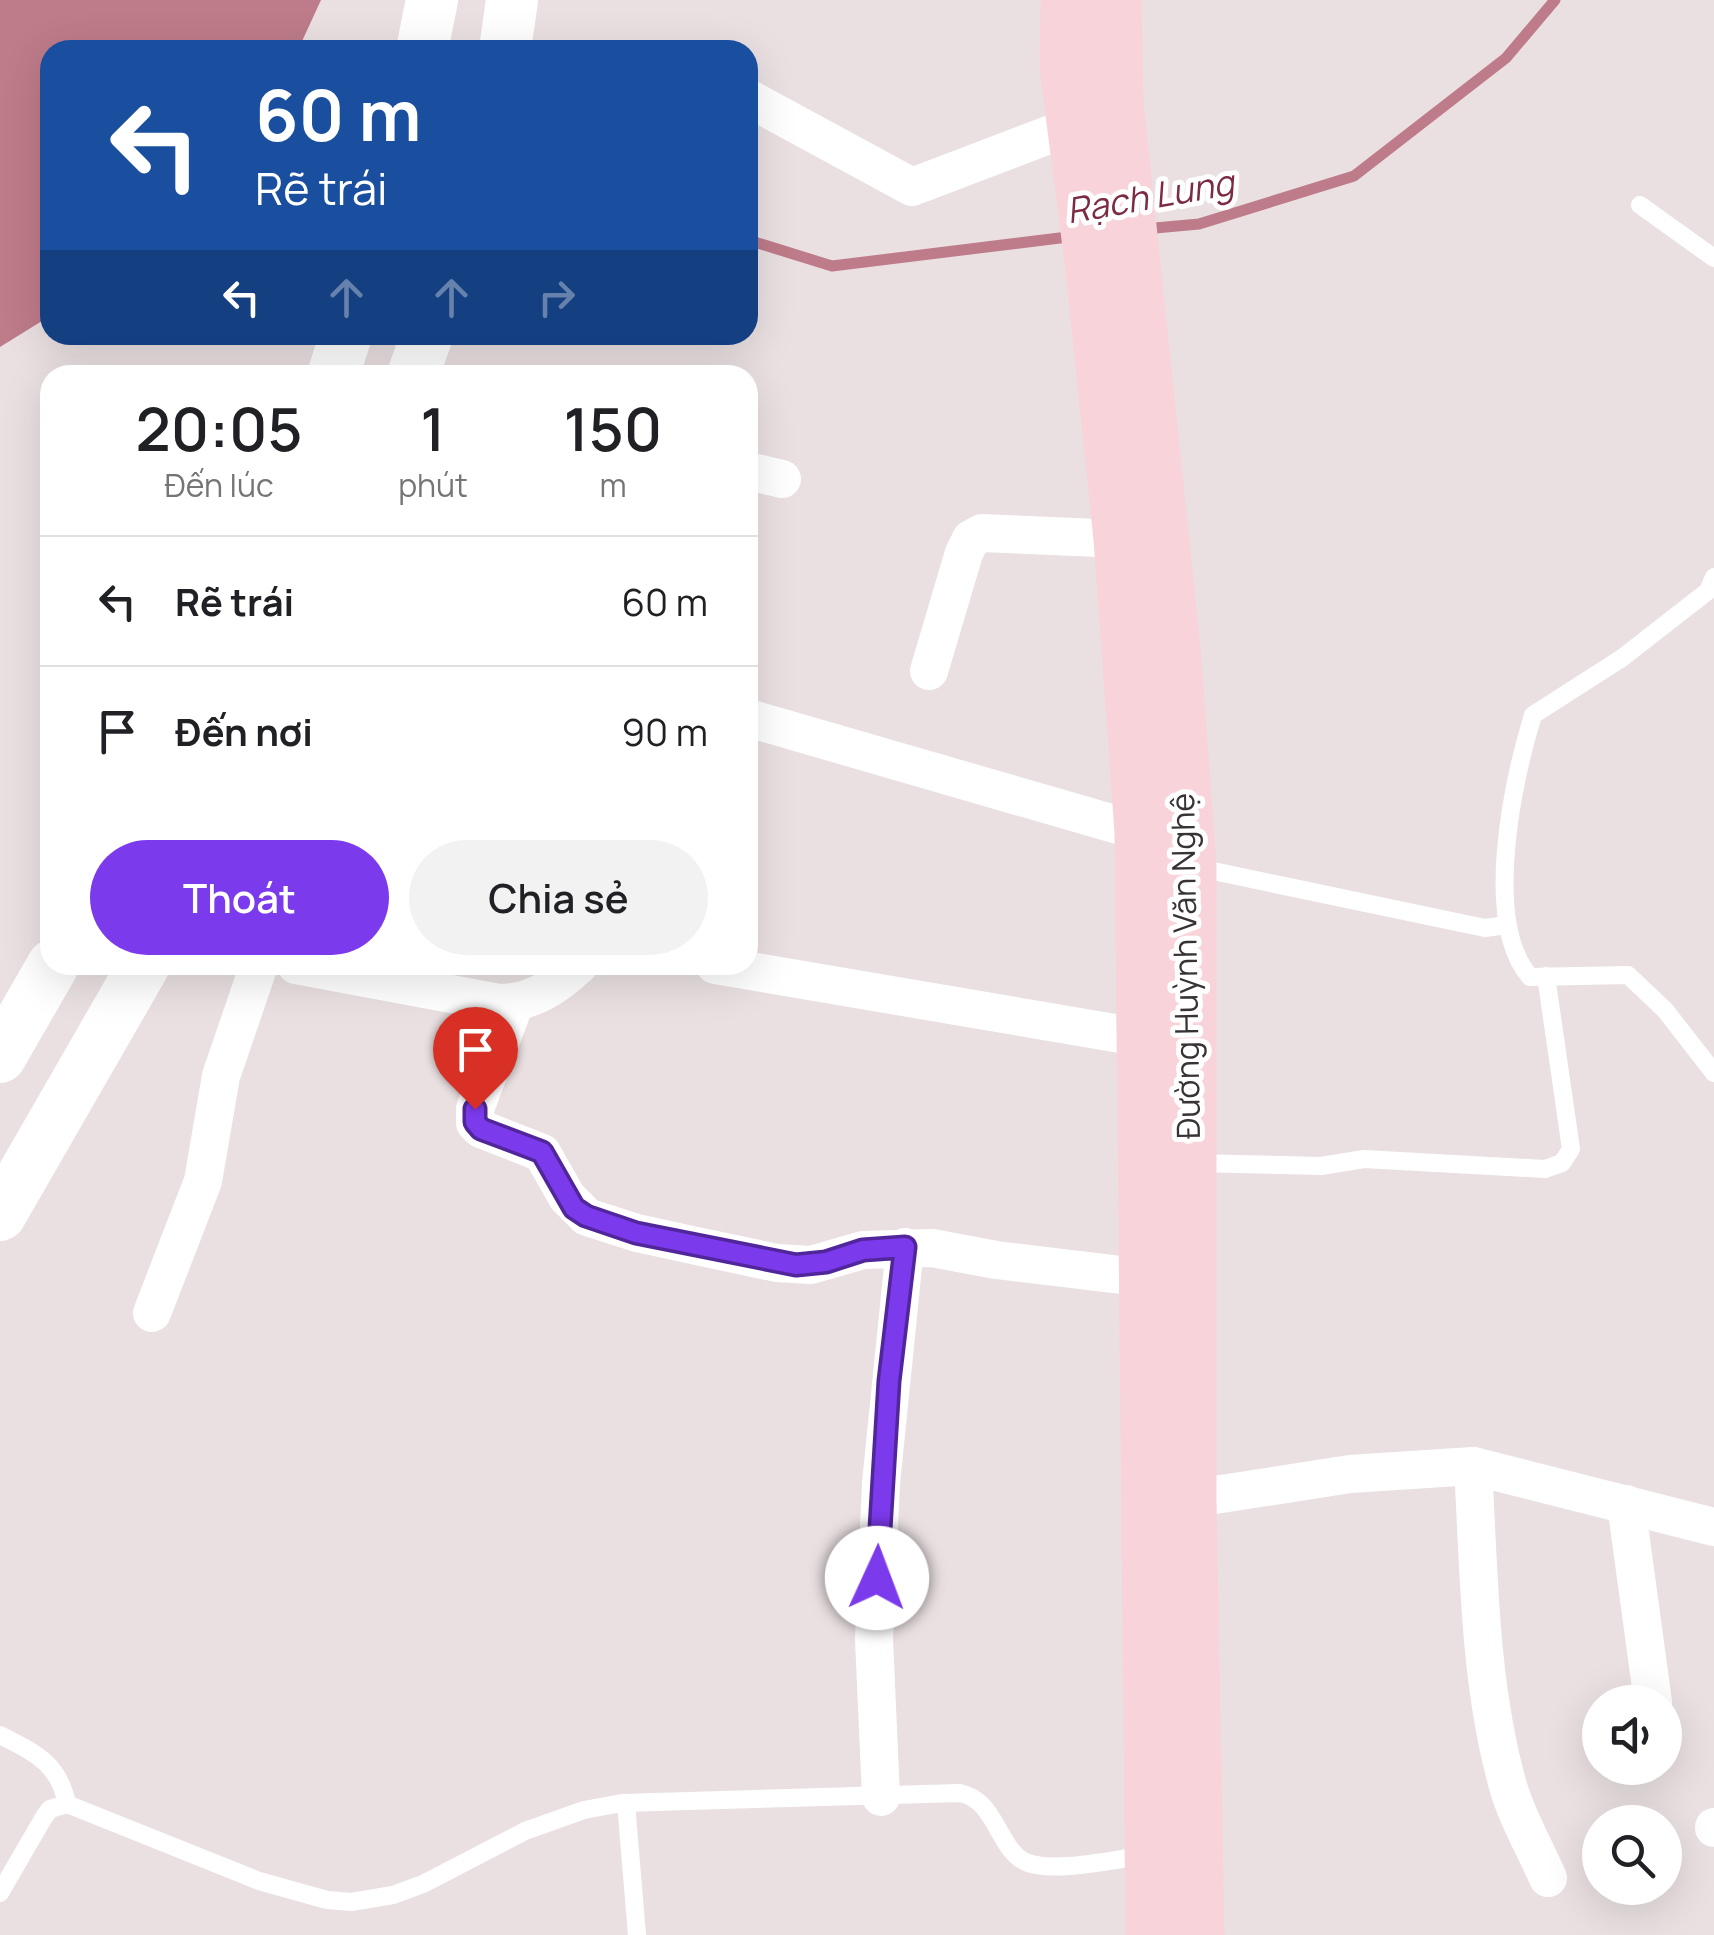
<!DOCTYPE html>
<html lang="vi">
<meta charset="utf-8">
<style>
:root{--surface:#fff;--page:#f2f2f2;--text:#202124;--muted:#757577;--line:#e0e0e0;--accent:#7c3aed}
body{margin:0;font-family:Manrope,sans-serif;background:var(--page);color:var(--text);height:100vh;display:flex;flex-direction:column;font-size:38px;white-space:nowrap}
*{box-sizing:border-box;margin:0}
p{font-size:32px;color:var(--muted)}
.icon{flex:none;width:55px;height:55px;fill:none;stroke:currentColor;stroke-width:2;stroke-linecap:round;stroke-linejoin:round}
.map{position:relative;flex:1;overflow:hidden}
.drawer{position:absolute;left:40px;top:365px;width:718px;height:610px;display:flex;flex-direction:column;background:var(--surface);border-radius:30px;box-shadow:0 10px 40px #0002}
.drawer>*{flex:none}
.top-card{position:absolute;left:40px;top:40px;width:718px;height:305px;border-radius:30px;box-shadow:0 10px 40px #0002;background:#1a4fa0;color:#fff;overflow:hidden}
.controls{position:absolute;left:1582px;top:1685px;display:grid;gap:20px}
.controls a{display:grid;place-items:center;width:100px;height:100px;border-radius:50%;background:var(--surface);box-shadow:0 10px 40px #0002;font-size:50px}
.pin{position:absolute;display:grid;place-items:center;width:85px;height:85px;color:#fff;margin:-102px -42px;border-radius:50% 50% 50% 0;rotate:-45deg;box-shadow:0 0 10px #0007}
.pin .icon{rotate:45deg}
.me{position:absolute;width:110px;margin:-55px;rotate:2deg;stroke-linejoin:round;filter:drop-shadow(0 0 8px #0008)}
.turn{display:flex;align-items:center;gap:35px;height:210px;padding:0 50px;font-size:45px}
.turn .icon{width:130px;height:130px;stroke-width:2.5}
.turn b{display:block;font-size:70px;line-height:85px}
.lanes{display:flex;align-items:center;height:95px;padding:0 50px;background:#0003;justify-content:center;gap:50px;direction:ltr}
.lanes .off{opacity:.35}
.eta{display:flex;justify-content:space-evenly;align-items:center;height:170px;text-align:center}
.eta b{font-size:60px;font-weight:600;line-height:70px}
.button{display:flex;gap:20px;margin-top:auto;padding:20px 50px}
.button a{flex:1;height:115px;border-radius:60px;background:var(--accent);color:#fff;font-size:40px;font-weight:600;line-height:115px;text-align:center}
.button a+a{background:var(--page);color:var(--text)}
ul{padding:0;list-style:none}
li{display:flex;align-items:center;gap:30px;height:130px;padding:0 50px;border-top:2px solid var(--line)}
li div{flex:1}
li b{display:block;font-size:38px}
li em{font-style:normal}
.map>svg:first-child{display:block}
.water{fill:#be7b89}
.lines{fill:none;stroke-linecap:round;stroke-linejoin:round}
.stream{stroke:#be7b89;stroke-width:11}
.service{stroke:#fff;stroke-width:18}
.minor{stroke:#fff;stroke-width:38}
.secondary{stroke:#fff;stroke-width:52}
.primary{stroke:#f8d3da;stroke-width:55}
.route-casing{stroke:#51269a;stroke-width:25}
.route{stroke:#7c3aed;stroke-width:18}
.labels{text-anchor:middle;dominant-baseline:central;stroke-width:10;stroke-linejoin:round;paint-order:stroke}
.street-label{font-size:32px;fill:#373334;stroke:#fff}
.water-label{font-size:35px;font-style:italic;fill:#7d2b42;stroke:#fff}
</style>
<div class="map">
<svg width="1714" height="1935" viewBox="0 0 1714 1935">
<rect width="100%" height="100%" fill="#eae0e2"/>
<polygon class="water" points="0,0 321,0 298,50 50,50 50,316 0,347"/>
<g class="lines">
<g class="stream">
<polyline points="1144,229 1199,224 1354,176 1506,58 1555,0"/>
<polyline points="748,240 832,266 1076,236"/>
</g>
<g class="service">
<polyline points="1640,205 1714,258"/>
<path d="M1714 577 1708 591 1622 658 1533 715C1513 781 1482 921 1530 977L1628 975 1665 1010 1714 1073"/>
<polyline points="1194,867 1485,928 1507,925"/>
<polyline points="1194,1163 1321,1166 1364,1159 1545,1169 1562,1163 1571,1149 1546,976"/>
<path d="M0 1735C35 1753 59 1763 67 1804"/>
<polyline points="626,1803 637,1935"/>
<path d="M0 1893 44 1817 50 1809 67 1804 259 1881 327 1900 351 1902 393 1895 423 1884 525 1831 584 1810 622 1803 960 1793C997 1800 998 1852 1028 1863 1057 1873 1113 1859 1144 1856"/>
</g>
<g class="minor">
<polyline points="748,98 912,187 1075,125"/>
<polyline points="748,471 782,479"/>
<polyline points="929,671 964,553 971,539 982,533 1121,539"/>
<polyline points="748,718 1142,832"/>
<path d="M296 965 499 1003C532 1003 555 987 579 965"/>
<polyline points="715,965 1144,1038"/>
<polyline points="515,1003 475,1109 475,1123 481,1129 542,1153 567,1197 587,1217 637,1233 692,1245 777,1263 811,1265 863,1250 932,1248 996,1260 1146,1278"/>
<polyline points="152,1313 203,1181 221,1076 259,965"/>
<path d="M1473 1466C1479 1572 1479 1683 1508 1786 1517 1818 1535 1848 1548 1878"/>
<polyline points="1189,1499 1350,1474 1473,1466 1714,1527"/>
<polyline points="1626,1504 1653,1702"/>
<polyline points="881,1797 874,1639 881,1483 905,1247"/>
<polyline points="1714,1827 1714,1828"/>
</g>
<g class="secondary">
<polyline points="422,50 432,0"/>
<polyline points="505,50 512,0"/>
<polyline points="333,375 346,335"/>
<polyline points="413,375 427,335"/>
<polyline points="0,1057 53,965"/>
<polyline points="0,1215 144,965"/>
</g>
<g class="primary">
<polyline points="1068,0 1067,67 1092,261 1121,539 1142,832 1153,1935"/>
<polyline points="1114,0 1116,102 1173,648 1189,866 1189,1499 1197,1935"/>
</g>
</g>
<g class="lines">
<defs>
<polyline id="route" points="475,1109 475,1122 481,1129 542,1152 574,1208 586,1216 636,1233 796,1265 826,1262 863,1250 905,1247 889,1381 877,1578"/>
</defs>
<use href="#route" class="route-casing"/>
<use href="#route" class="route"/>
</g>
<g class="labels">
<g class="street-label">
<text transform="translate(1185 966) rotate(-91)">Đường Huỳnh Văn Nghệ</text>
</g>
<g class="water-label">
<text transform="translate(1150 196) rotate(-10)">Rạch Lung</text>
</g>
</g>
</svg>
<div class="controls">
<a><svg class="icon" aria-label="sound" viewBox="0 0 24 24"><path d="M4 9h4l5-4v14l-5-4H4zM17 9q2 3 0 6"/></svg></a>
<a><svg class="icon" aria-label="search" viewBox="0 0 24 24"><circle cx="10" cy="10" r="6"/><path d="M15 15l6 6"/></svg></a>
</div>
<div class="pin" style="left:475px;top:1109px;background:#d93025"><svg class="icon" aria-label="arrive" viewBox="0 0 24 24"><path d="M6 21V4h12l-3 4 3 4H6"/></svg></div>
<svg class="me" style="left:877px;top:1578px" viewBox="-20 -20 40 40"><circle r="19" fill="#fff"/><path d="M0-13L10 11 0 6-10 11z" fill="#7c3aed"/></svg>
<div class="top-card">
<div class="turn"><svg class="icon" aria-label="left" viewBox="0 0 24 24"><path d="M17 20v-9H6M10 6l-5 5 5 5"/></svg><div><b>60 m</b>Rẽ trái</div></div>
<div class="lanes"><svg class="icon" aria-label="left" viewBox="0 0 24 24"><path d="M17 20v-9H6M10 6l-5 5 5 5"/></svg><svg class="icon off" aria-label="ahead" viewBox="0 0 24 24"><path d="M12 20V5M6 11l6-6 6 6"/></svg><svg class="icon off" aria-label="ahead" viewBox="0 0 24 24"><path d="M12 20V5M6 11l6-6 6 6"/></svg><svg class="icon off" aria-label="right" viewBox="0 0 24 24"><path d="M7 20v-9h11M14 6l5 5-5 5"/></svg></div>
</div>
<section class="drawer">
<div class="eta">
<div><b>20:05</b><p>Đến lúc</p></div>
<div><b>1</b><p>phút</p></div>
<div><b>150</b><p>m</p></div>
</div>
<ul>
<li><svg class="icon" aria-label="left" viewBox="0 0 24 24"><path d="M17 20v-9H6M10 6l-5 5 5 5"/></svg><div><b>Rẽ trái</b></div><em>60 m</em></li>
<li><svg class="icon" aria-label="arrive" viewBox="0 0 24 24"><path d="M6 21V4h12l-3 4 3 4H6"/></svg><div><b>Đến nơi</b></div><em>90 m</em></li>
</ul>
<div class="button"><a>Thoát</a><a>Chia sẻ</a></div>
</section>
</div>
